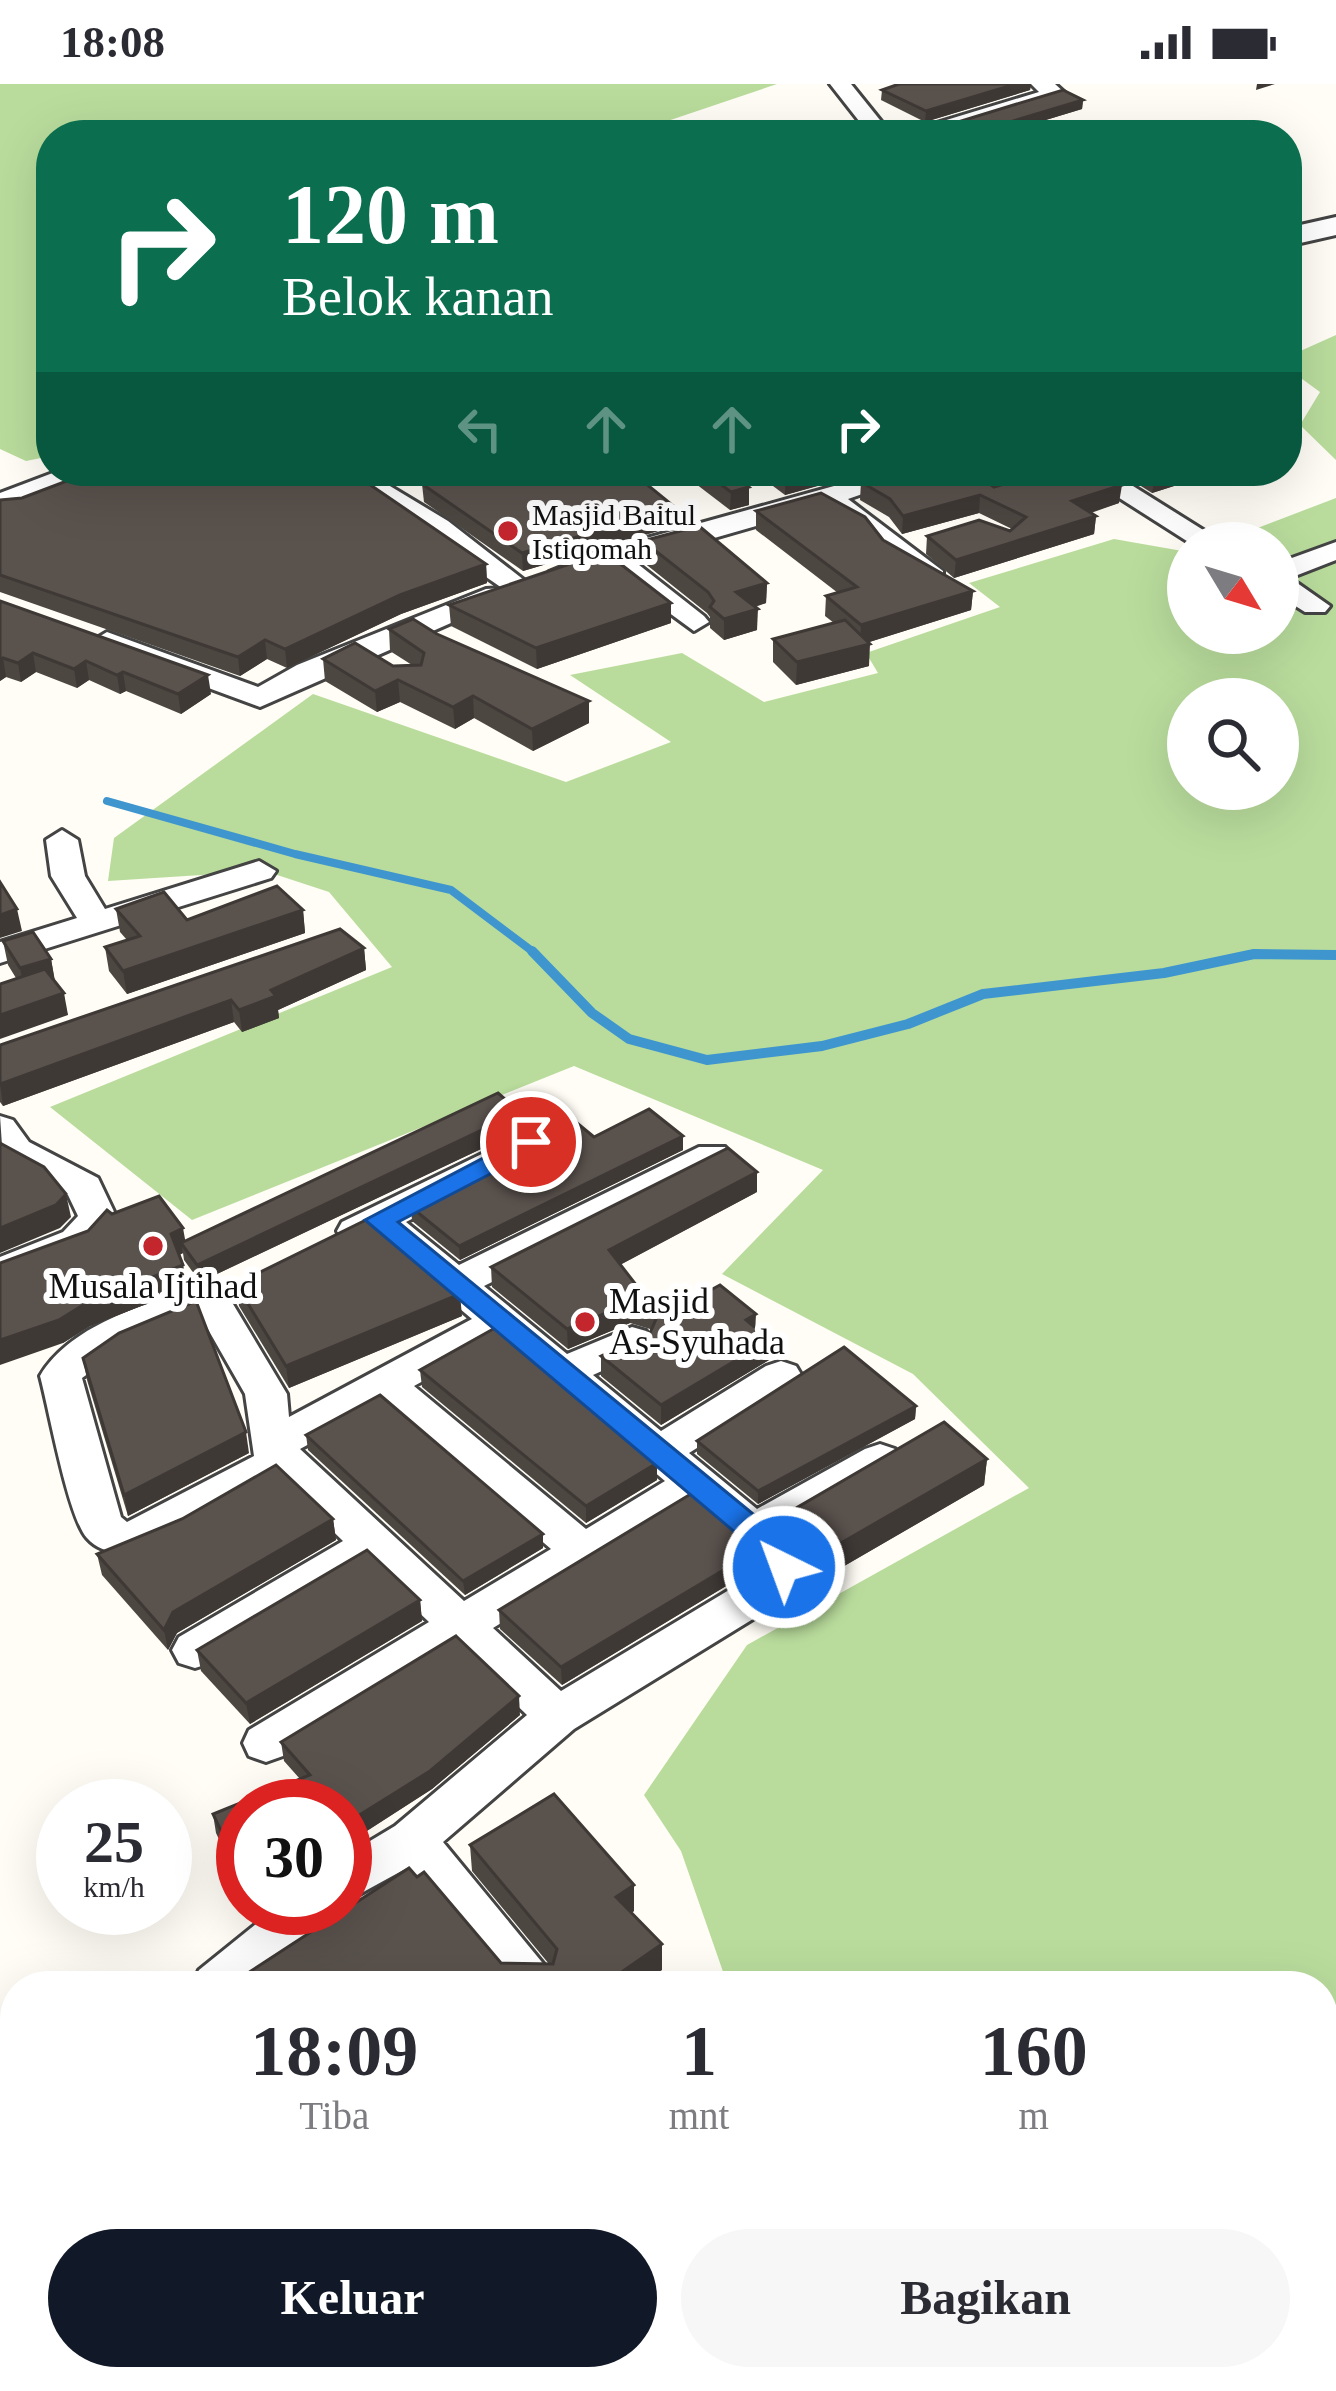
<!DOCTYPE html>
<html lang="id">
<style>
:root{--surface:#fff;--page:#f7f7f7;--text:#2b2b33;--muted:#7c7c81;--accent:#111827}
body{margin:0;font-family:"Times New Roman",serif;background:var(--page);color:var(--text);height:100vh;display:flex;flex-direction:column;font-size:45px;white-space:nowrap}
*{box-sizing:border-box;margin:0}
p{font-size:39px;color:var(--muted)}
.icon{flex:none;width:66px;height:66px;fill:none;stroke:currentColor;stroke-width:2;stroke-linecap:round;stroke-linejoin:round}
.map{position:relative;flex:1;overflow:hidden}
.details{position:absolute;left:0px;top:1887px;width:1338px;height:420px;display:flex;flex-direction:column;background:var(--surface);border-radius:48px 48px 0 0;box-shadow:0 12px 48px #0002}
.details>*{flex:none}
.guide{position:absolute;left:36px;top:36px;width:1266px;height:366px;border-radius:48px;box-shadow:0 12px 48px #0002;background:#0b6e4f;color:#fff;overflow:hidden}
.needle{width:78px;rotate:128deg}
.buttons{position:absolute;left:1167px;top:438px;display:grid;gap:24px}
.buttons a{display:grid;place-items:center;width:132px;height:132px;border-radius:50%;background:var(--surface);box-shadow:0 12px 48px #0002;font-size:60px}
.speed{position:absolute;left:36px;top:1695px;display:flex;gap:24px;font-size:60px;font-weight:700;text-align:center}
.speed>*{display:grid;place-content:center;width:156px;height:156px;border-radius:50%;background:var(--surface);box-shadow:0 12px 48px #0002;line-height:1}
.speed small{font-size:30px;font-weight:400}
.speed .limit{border:18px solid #d22;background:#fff;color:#111}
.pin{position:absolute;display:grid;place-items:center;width:102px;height:102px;color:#fff;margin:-51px;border:6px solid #fff;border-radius:50%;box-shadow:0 3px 12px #0007}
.me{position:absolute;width:132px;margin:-66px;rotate:318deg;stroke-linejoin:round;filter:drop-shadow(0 0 9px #0008)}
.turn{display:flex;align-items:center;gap:42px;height:252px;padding:0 48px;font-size:54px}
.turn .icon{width:156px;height:156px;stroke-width:2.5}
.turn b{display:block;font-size:84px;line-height:102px}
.lanes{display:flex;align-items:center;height:114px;padding:0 48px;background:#0003;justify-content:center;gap:60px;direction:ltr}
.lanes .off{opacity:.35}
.eta{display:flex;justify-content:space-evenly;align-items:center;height:204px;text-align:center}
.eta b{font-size:72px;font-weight:800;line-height:84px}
.cta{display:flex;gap:24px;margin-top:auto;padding:24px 48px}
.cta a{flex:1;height:138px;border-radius:72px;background:var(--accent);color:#fff;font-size:48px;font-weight:800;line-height:138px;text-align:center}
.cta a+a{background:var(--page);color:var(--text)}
.status{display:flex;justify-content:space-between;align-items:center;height:84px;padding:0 60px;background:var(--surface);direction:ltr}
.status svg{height:33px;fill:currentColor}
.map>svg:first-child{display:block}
.forest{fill:#b9dc9c;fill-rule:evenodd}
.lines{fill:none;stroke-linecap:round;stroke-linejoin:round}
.stream-far1{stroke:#3f96cf;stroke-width:8}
.stream{stroke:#3f96cf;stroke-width:10}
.minor-casing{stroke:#444;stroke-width:6}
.tertiary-casing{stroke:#444;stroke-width:6}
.minor{fill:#fff;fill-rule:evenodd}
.tertiary{fill:#fff;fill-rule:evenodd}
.wall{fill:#4d4742}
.shaded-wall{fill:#3f3936}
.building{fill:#5a524d;stroke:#3f3936;stroke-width:3}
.route{fill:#1a73e8;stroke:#114b97;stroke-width:3}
.poi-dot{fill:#c4262e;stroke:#fff;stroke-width:4.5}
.labels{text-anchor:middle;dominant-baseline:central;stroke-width:12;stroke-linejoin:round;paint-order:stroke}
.far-poi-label{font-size:30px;fill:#111;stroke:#fff;text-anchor:start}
.poi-label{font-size:36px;fill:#111;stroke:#fff}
</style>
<div class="status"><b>18:08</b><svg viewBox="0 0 49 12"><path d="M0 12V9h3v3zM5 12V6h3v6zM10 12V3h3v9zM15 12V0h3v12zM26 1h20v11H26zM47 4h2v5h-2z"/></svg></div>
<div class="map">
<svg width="1336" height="2307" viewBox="0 0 1336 2307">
<rect width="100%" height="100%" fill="#fffdf5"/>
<g class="forest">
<polygon points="0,0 777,0 626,51 51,51 51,372 26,377 0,365"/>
<polygon points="1336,251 1336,376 1300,341 1320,308 1287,284 1287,273"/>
<path d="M1336 414V2307H694L691 2292H1323V1902H728L681 1767 644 1711 747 1561 1029 1404 913 1290 722 1190 823 1086 574 982 192 1136 50 1023 392 883 329 808 265 787 108 797 114 754 313 610 566 698 671 658 570 591 682 569 764 618 878 589 866 569 1000 523 969 499 1114 455 1188 468V549H1278V459H1218ZM1188 615H1278V705H1188Z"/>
</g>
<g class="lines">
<polyline class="stream-far1" points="107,717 295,770 451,806 536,870"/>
<polyline class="stream" points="532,867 592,929 629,955 707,976 822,962 908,940 983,910 1164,889 1254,870 1336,871"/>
<defs>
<g id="minor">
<polygon points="830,0 851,0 892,51 870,51"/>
<polygon points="1031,0 1055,0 1066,10 932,51 897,51 1039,8"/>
<polygon points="333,387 365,387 448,437 533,503 260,623 97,563 92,557 107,548 258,603 297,581 486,505 502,504"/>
<polygon points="888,387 917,391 848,415 943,487 943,499 923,499 822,423 634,477 704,532 709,538 694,547 608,484 563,497 549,488 600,467"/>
<polygon points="1077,387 1109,387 1224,459 1190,459"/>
<polygon points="1336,458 1336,476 1290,494 1330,522 1325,528 1305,528 1278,511 1278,479"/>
<polygon points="62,746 78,756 85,792 105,825 259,777 276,787 271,794 0,879 0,858 77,834 51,792 46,756"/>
<polygon points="0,1032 13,1036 29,1058 98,1094 117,1134 91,1166 0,1201 0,1173 63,1148 78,1132 68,1111 3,1076"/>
<path d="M531 1046 544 1049 550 1058 544 1067 406 1138 459 1181 699 1063H725L731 1072 725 1081 484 1202 567 1270 632 1243 646 1247 652 1257 646 1267 593 1291 661 1347 766 1282 781 1277 796 1282 802 1292 796 1302 689 1369 757 1425 865 1365 880 1360 895 1365 901 1376 895 1387 783 1451 806 1482 771 1524 574 1645 443 1758 555 1894 552 1902H506L407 1784 345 1818V1772L395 1742 527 1631 458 1565 283 1672 266 1678 249 1672 243 1659 249 1646 429 1538 370 1482 211 1579 195 1584 179 1579 172 1566 179 1553 343 1457 280 1396C238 1419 128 1501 87 1454 68 1433 49 1325 40 1292 72 1238 154 1217 210 1201L224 1205 287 1310 289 1333 472 1235 375 1153 356 1160 342 1156 337 1147 342 1138ZM201 1233 245 1310 254 1372 127 1438 121 1433 82 1294 121 1266ZM497 1256 665 1397 586 1445 414 1302ZM382 1320 551 1465 464 1517 300 1365ZM694 1421 758 1481 739 1500 561 1607 493 1544Z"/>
<polygon points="276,1824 337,1824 330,1839 254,1902 192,1902 199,1886"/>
<polygon points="15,2019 15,2071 0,2076 0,2025"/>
<polygon points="398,2292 461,2292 466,2304 472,2292 561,2292 555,2307 404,2307"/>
<polygon points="592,2292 648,2292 655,2307 597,2307"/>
</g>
<g id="tertiary">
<polygon points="1336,133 1336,151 1287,162 1287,144"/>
<polygon points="58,387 105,387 100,394 0,431 0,409"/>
</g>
</defs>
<use href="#minor" class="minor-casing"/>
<use href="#tertiary" class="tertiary-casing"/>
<use href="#minor" class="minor"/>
<use href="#tertiary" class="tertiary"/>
</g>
<g class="wall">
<polygon points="899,0 1031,0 1030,6 925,38 881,16 882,6"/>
<polygon points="1083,16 1082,25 996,51 951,50 951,40"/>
<polygon points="374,387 439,387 396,400"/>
<polygon points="679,387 730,387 749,421 730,426"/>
<polygon points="753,387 871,387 785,411"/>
<polygon points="1117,387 1169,387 1174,402 1152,409"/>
<polygon points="643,397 675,442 523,487 424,418 422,400"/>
<polygon points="861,398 994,403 1119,419 1091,429 1096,432 1094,450 954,494 926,470 927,452 1012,445 979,429 902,450 889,433 860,416"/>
<polygon points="0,416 486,480 487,499 401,530 287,584 267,575 240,592 0,508"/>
<polygon points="756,427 883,456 973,507 971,526 869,558 869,582 796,601 773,578 773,555 834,539 825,532 826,512 838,509 756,446"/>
<polygon points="643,457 767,499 766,519 755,523 757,546 724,556 710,544 710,533 707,529 643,478"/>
<polygon points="0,517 211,610 181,630 126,607 120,610 89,596 77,604 36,588 21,598 6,593 0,597"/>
<polygon points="671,519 671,539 537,585 451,542 449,521"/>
<polygon points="389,545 437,550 589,639 533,667 474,634 455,645 400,618 377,628 325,597 323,575 393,582 412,581 390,567"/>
<polygon points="116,825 187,836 303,826 305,849 127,910 109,887 105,863 127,856 120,848"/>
<polygon points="3,857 51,875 55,897 68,931 16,894 8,881"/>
<polygon points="364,864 366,886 278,926 279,934 242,948 234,938 3,1022 0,1018 0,961"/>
<polygon points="520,1028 521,1046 200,1198 184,1176 183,1169 179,1171 183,1181 187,1204 90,1242 63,1259 88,1147 112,1130 185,1157"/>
<polygon points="594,1053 683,1066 460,1176 412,1137 411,1123"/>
<polygon points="757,1108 620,1181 661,1233 755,1244 770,1256 769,1276 661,1341 601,1292 601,1272 650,1249 650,1245 630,1239 568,1265 492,1203 491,1183"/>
<polygon points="236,1200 462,1232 289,1304 239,1222"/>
<polygon points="83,1274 249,1369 128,1432 87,1296"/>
<polygon points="420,1286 657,1396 586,1439 422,1303"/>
<polygon points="916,1322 915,1335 758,1420 697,1370 697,1357"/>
<polygon points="306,1351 543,1464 465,1511 308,1366"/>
<polygon points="987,1375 984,1401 839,1485 812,1459 800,1467 790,1452 791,1427"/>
<polygon points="333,1435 336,1456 177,1549 168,1566 102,1491 97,1470"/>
<polygon points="752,1481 736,1496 562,1601 500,1545 499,1526"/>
<polygon points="420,1516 422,1537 250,1640 201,1587 197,1566"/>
<polygon points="520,1631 432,1705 345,1761 345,1722 243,1722 243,1805 216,1749 213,1730 300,1695 284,1677 281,1658"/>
<polygon points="470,1761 634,1801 634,1827 631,1829 662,1860 662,1886 501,1879 549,1880 472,1787"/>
<polygon points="0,1967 15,1987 15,2017 13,2015 0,2020"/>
<polygon points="138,2292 287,2292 296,2307 146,2307"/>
</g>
<g class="shaded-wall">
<polygon points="1016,0 1031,0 1030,6 925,38 926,27"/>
<polygon points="1257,0 1275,0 1256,6"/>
<polygon points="1083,16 1082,25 996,51 970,51"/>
<polygon points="395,387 439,387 396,400"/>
<polygon points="637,387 651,387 635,408 634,390"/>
<polygon points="807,387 871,387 785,411 785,393"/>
<polygon points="1176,391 1174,402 1152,409 1154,398"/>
<polygon points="1122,401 1119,419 1070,435 1072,417"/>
<polygon points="749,403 749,421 730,426 731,408"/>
<polygon points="980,411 979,429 902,450 903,432"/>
<polygon points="676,424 675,442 523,487 522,469"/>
<polygon points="1096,432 1094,450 954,494 956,476"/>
<polygon points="486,480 487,499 401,530 287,584 285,565 400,511"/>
<polygon points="767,499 766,519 736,528 736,508"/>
<polygon points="973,507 971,526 860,561 861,541"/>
<polygon points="671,519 671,539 537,585 536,564"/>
<polygon points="758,525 757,546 724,556 724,535"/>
<polygon points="265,556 267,575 240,592 238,573"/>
<polygon points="870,560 869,582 796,601 797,578"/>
<polygon points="33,569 36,588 21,598 18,579"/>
<polygon points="3,574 6,593 0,597 0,576"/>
<polygon points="86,577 89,596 77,604 74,585"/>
<polygon points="123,588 126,607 120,610 117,591"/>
<polygon points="208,591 211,610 181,630 178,610"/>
<polygon points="398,596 400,618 377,628 375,607"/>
<polygon points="473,612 474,634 455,645 453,623"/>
<polygon points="589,617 589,639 533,667 532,645"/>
<polygon points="17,825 22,847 0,854 0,831"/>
<polygon points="303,826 305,849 127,910 123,887"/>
<polygon points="364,864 366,886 278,926 279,934 242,948 239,926 271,906"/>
<polygon points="51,875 55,899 25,908 20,884"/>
<polygon points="64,909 68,931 0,955 0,931"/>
<polygon points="231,916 234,938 3,1022 0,1000"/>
<polygon points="520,1028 521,1046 200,1198 197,1181"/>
<polygon points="683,1052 683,1066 460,1176 459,1162"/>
<polygon points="757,1088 757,1108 610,1186 609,1166"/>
<polygon points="66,1110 71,1133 60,1144 0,1169 0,1144"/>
<polygon points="183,1144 187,1166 181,1159 183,1169 175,1173 171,1150"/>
<polygon points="183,1181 187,1204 90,1242 63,1259 0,1281 0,1256 86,1219"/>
<polygon points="460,1210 462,1232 289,1304 286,1282"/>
<polygon points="630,1219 630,1239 568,1265 567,1245"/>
<polygon points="756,1230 755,1250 746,1236"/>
<polygon points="770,1256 769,1276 661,1341 661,1321"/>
<polygon points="916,1322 915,1335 758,1420 758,1407"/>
<polygon points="246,1348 249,1369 128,1432 124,1411"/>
<polygon points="987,1375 984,1401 839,1485 841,1459"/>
<polygon points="657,1379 657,1396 586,1439 586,1422"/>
<polygon points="814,1434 812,1459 800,1467 801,1441"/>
<polygon points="333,1435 336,1456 177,1549 168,1566 164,1546 173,1528"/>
<polygon points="543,1450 543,1464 465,1511 463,1497"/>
<polygon points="752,1462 752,1481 736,1496 562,1601 561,1583"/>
<polygon points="420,1516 422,1537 250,1640 246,1619"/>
<polygon points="519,1612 520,1631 432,1705 345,1761 345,1740"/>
<polygon points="634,1801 634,1827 616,1839 616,1813"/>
<polygon points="662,1860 662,1886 639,1902 617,1902 616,1892"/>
<polygon points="5,1987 13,2015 0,2020 0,1989"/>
<polygon points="15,2188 15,2217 0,2227 0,2197"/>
</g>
<g class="building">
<polygon points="899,0 1016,0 926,27 882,6"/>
<polygon points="1063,6 1083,16 970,50 951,40"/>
<polygon points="93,387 350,387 486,480 400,511 285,565 265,556 238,573 0,491 0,416 22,414"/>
<polygon points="458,387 637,387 634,390 676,424 522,469 422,400"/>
<polygon points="703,387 730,387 749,403 731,408"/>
<polygon points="777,387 807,387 785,393"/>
<polygon points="903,387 971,387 994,403 1046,387 1099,387 1122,401 1072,417 1096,432 956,476 927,452 979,436 1010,447 1026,433 980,411 903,432 890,415 861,398"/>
<polygon points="1136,387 1169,387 1176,391 1154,398"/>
<polygon points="821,409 865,433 883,456 973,507 861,541 826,512 857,503 756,427"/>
<polygon points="699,442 767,499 736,508 758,525 724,535 710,523 714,517 708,508 643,457"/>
<polygon points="605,468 671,519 536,564 449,521"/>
<polygon points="0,517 208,591 178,610 123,588 117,591 86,577 74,585 33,569 18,579 3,574 0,576"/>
<polygon points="413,535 437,550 589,617 532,645 473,612 453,623 398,596 375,607 323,575 355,559 393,582 421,581 424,569 389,545"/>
<polygon points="845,536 870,560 797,578 773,555"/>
<polygon points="0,798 17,825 0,831"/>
<polygon points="277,802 303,826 123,887 105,863 140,852 116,825 164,808 187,836"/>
<polygon points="340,845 364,864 271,906 276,912 239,926 231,916 0,1000 0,961"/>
<polygon points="33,848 51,875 20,884 3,857"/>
<polygon points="45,885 64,909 0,931 0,900"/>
<polygon points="498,1009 520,1028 197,1181 181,1159"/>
<polygon points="649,1025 683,1052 459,1162 411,1123 545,1057 553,1042 571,1034 594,1053"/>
<polygon points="0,1059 44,1083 66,1110 56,1121 0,1144"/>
<polygon points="728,1064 757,1088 609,1166 661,1233 720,1201 756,1230 746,1236 770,1256 661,1321 601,1272 650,1249 656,1235 650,1225 630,1219 567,1245 491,1183"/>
<polygon points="159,1112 183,1144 171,1150 183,1181 86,1219 59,1236 0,1256 0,1179 88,1147 107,1126 112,1130"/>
<polygon points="370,1134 460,1210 286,1282 236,1200"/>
<polygon points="196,1217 246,1348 124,1411 83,1274 119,1249"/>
<polygon points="495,1244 657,1379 586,1422 420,1286"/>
<polygon points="844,1263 916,1322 758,1407 697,1357"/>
<polygon points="380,1311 543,1450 463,1497 306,1351"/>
<polygon points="944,1338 987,1375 841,1459 814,1434 801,1441 791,1427"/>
<polygon points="276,1381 333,1435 173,1528 164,1546 97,1470 182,1435"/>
<polygon points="694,1408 752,1462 737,1478 561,1583 499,1526"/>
<polygon points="367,1466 420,1516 246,1619 197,1566"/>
<polygon points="456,1552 519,1612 430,1687 345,1740 345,1722 243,1722 243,1788 241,1789 213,1730 310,1691 281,1658"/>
<polygon points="554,1710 634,1801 616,1813 662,1860 616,1892 626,1902 228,1902 409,1784 417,1793 424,1788 501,1879 553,1880 557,1865 470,1761"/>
<polygon points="0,1967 15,1987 15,1994 11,1996 5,1987 0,1989"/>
<polygon points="15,2065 15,2188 0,2197 0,2075"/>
<polygon points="145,2292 286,2292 296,2307 154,2307"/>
<polygon points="27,2295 34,2307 8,2307"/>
</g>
<polygon class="route" points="531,1049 544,1058 540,1064 398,1138 764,1439 799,1483 795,1491 773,1491 743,1455 365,1136"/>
<g class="poi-dot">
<circle cx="508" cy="447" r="12"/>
<circle cx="153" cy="1162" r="12"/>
<circle cx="585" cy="1238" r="12"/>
</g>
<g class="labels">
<g class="far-poi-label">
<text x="532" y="430">Masjid Baitul<tspan x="532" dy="34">Istiqomah</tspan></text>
</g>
<g class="poi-label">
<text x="153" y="1202">Musala Ijtihad</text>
<text x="609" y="1217" text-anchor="start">Masjid<tspan x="609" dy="41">As-Syuhada</tspan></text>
</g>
</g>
</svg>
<div class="buttons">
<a><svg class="needle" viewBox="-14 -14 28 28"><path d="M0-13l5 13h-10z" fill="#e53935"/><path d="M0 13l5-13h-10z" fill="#7c7c81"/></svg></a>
<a><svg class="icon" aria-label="search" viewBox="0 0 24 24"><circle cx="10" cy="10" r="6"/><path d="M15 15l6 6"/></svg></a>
</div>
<div class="speed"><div>25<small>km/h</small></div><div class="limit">30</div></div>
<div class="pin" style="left:531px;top:1058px;background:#d93025"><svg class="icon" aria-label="arrive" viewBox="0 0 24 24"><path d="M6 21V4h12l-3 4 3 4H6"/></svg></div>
<svg class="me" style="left:784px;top:1483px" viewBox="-20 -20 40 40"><circle r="17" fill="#1a73e8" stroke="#fff" stroke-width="3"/><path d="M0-11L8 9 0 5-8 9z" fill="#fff"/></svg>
<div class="guide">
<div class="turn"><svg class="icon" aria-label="right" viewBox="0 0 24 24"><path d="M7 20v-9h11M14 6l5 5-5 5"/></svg><div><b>120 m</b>Belok kanan</div></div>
<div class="lanes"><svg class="icon off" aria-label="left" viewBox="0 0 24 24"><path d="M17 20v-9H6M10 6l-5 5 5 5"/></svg><svg class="icon off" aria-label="ahead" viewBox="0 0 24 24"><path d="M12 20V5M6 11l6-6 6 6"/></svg><svg class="icon off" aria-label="ahead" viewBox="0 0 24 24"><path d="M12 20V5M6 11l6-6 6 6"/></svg><svg class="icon" aria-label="right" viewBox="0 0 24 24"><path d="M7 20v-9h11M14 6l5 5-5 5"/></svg></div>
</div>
<section class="details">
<div class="eta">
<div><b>18:09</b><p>Tiba</p></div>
<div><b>1</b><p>mnt</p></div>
<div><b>160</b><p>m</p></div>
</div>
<div class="cta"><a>Keluar</a><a>Bagikan</a></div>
</section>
</div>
